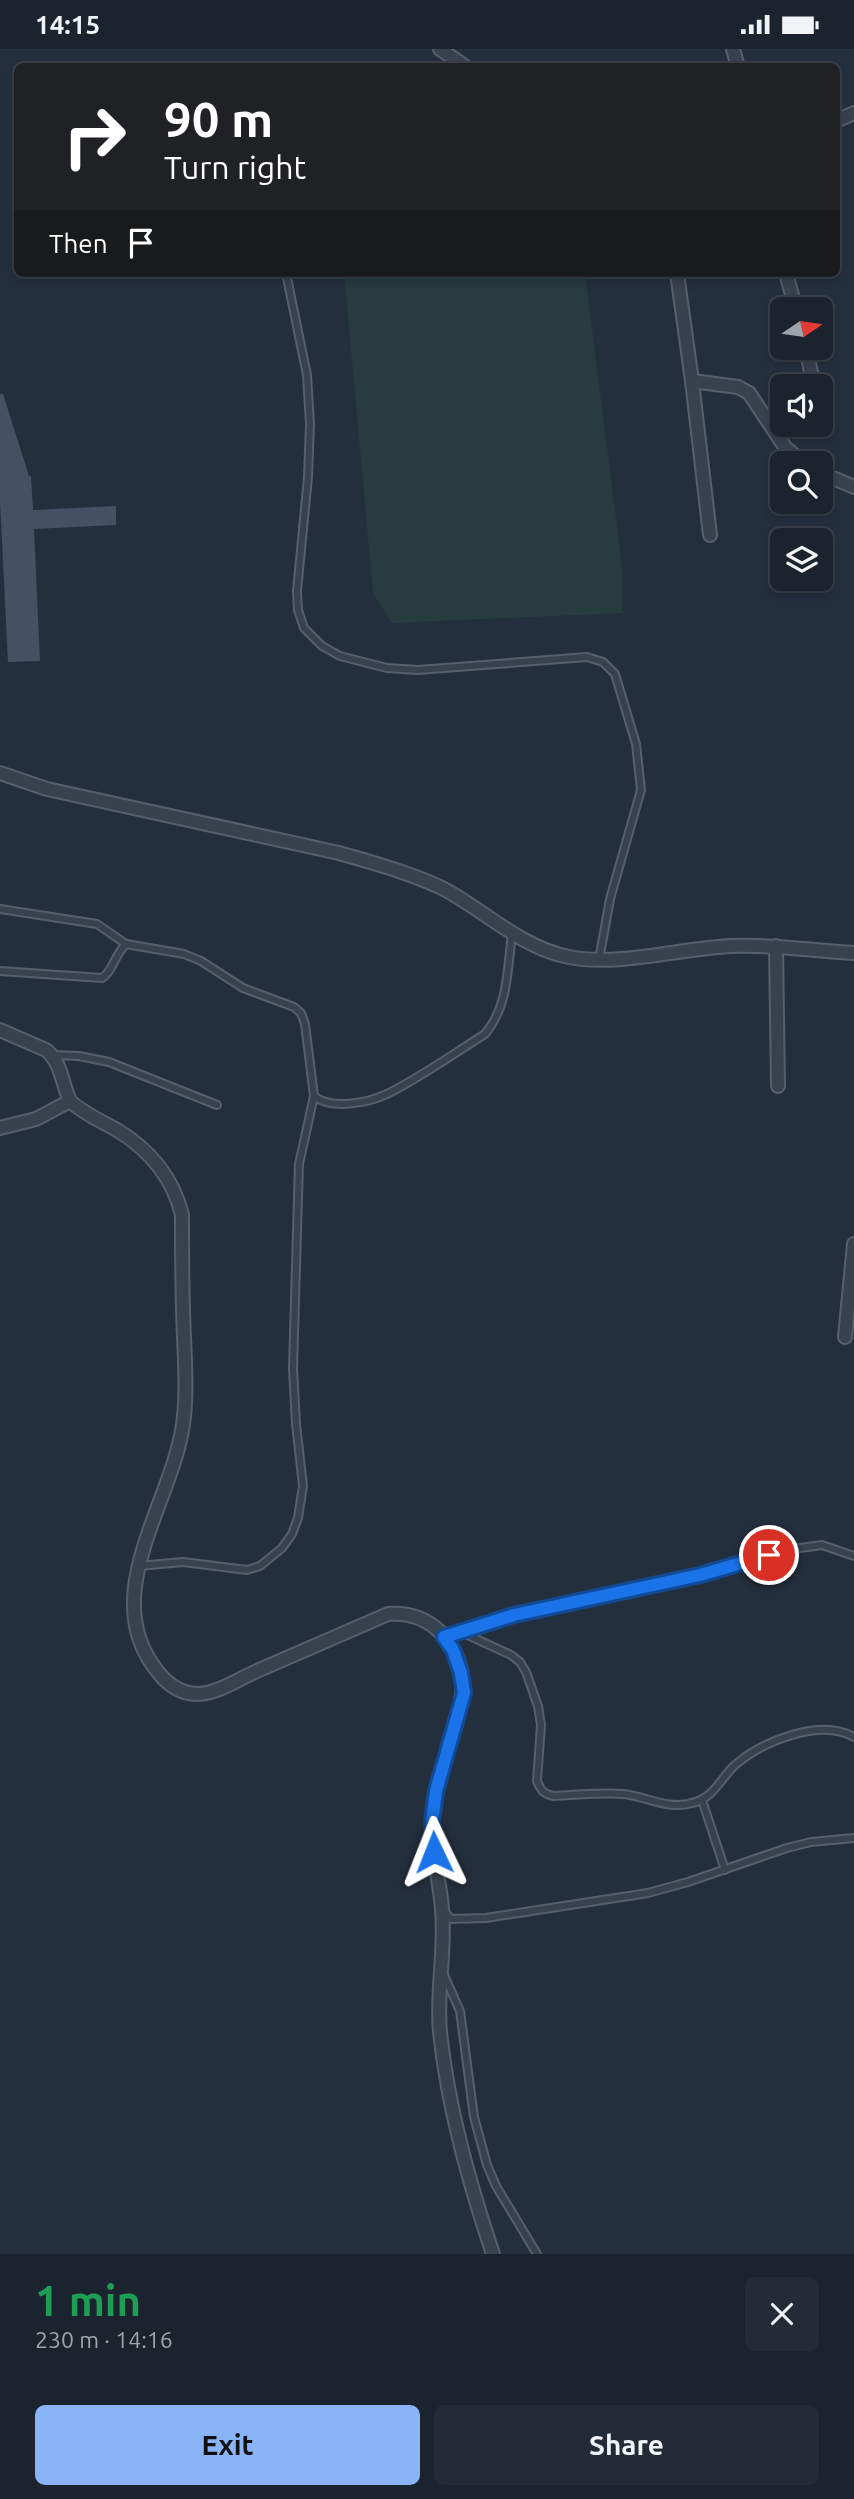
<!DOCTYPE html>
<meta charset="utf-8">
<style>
:root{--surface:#1b232e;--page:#242b36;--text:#f1f3f6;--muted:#a0a4aa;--line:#39404a;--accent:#8ab4f8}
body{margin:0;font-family:Ubuntu,sans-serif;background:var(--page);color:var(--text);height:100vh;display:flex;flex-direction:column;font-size:26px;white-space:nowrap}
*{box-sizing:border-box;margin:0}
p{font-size:23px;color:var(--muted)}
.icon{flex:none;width:38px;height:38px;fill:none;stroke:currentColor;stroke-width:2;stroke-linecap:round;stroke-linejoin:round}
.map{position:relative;height:2205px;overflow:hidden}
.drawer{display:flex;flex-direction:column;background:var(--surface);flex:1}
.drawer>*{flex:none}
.guide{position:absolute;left:14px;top:14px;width:826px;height:214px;border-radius:10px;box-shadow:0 4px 10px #0003,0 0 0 2px var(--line);background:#202124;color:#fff;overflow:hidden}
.needle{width:46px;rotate:77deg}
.controls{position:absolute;left:770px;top:248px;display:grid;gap:14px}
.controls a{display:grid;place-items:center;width:63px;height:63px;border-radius:10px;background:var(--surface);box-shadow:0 4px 10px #0003,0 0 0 2px var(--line);font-size:35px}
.pin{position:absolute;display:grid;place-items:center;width:60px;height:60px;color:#fff;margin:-30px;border:4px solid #fff;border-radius:50%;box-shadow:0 2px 7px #0007}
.me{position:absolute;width:77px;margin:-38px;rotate:358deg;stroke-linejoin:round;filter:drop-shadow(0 0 5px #0008)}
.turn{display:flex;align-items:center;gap:24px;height:147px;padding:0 35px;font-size:32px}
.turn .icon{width:91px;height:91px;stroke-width:2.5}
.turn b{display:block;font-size:49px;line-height:60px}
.then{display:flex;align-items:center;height:66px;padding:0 35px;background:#0003;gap:14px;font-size:26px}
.round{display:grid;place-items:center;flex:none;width:74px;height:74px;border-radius:10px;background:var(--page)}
.head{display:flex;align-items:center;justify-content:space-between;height:119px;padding:0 35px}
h1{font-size:42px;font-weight:700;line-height:52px;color:#1e9e55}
.primary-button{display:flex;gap:14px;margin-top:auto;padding:14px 35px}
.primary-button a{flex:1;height:80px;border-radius:10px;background:var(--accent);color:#111;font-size:28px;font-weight:700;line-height:80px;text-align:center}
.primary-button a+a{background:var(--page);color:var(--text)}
.status{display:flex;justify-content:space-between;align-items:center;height:49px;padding:0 35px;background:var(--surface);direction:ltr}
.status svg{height:19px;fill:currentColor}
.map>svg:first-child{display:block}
.green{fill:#263c3f}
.building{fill:#455162}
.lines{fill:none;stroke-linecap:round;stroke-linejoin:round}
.service-casing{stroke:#565f6c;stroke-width:10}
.minor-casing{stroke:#565f6c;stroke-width:16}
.service{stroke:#38414e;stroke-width:6}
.minor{stroke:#38414e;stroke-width:12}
.route-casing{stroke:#114b97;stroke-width:18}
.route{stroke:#1a73e8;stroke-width:12}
</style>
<div class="status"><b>14:15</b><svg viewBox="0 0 49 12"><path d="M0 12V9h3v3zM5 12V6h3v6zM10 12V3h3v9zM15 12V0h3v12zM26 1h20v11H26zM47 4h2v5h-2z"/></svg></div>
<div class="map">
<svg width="854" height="2205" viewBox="0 0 854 2205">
<rect width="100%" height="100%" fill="#242f3e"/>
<polygon class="green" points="344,224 585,224 622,517 622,564 392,574 373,544"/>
<polygon class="building" points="0,345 3,345 29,427 31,427 33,461 116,457 116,476 34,480 40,612 8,613 0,452"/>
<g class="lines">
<defs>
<g id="service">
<polyline points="286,224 307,326 310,375 308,428 297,542 298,561 304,579 322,597 340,607 387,619 418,621 587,608 603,613 615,625 636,695 641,741 610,850 599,911"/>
<polyline points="0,860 97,875 126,895"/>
<path d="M0 922 102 929C112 924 115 905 126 895L184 905 201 912 243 939 294 958 301 964 305 975 314 1047C331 1061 368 1054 387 1045 418 1030 455 1004 485 985 509 956 507 921 512 885"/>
<polyline points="53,1006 79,1007 109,1013 217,1056"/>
<polyline points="138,1517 183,1513 247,1521 260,1517 282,1499 292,1485 298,1469 303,1437 296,1375 293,1319 299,1115 314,1047"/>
<path d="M461 1583 511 1606 520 1613 526 1623 538 1657 541 1676 537 1732C541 1742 544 1745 554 1747 577 1746 602 1743 624 1745 648 1748 668 1761 692 1754 714 1749 720 1730 735 1716 763 1692 820 1669 854 1688"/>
<polyline points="446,1588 514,1566 700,1526 793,1500 822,1496 854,1507"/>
<polyline points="702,1751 725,1821"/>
<polyline points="444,1862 451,1870 486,1869 648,1844 688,1833 787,1799 811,1793 854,1789"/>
<polyline points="444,1926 460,1962 474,2068 487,2116 496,2137 537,2205"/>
</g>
<g id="minor">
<polyline points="440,0 466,18"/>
<polyline points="733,0 738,18"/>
<polyline points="836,72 854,64"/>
<polyline points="677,224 692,332 710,486"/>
<polyline points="786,224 796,261"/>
<polyline points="806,299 814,338"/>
<polyline points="692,332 738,338 749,344 785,398 805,415"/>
<polyline points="779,388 794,376"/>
<polyline points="821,424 854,438"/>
<path d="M0 724 47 740 339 804C374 814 411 824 444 840 485 862 522 899 569 908 618 918 681 899 732 897 773 895 813 902 854 904"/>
<polyline points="776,897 778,1037"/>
<path d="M0 981 46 1001C62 1014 62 1035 70 1052 84 1065 101 1072 117 1081 150 1101 173 1129 182 1166 182 1206 182 1247 184 1288 185 1314 187 1340 184 1367 177 1449 94 1545 158 1623 168 1636 181 1645 198 1645 219 1644 238 1630 257 1622 301 1603 344 1584 388 1565 427 1562 455 1588 462 1626 465 1647 457 1667 451 1688 443 1715 435 1742 433 1771 430 1801 440 1831 442 1860 446 1901 436 1942 440 1983 448 2059 469 2133 493 2205"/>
<polyline points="0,1079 36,1070 70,1052"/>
<polyline points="845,1288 854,1195"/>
</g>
</defs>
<use href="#service" class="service-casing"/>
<use href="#minor" class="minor-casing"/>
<use href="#service" class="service"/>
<use href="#minor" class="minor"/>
</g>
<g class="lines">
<defs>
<polyline id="route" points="434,1803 432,1773 436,1742 464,1644 461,1624 453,1601 444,1588 514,1566 700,1526 769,1506"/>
</defs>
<use href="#route" class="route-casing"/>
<use href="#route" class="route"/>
</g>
</svg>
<div class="controls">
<a><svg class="needle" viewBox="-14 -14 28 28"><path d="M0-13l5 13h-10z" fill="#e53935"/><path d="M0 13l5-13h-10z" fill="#a0a4aa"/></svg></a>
<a><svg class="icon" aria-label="sound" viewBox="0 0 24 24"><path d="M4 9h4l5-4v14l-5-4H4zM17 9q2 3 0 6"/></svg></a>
<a><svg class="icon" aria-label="search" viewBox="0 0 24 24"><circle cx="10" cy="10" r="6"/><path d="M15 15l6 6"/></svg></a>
<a><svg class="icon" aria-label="layers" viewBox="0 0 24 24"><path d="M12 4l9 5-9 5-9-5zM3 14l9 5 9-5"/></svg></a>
</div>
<div class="pin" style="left:769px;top:1506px;background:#d93025"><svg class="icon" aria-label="arrive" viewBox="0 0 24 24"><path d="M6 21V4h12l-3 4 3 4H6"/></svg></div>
<svg class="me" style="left:434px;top:1803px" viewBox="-20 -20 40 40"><path d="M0-17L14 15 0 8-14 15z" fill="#1a73e8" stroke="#fff" stroke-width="4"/></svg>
<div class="guide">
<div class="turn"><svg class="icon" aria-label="right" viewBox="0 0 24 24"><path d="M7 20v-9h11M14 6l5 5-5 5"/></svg><div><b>90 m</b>Turn right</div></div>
<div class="then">Then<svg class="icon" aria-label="arrive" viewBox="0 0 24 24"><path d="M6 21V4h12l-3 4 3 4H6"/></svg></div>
</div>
</div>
<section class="drawer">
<div class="head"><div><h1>1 min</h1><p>230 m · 14:16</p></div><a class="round"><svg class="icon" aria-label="close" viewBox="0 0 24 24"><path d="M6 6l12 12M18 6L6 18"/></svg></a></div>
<div class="primary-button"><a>Exit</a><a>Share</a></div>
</section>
